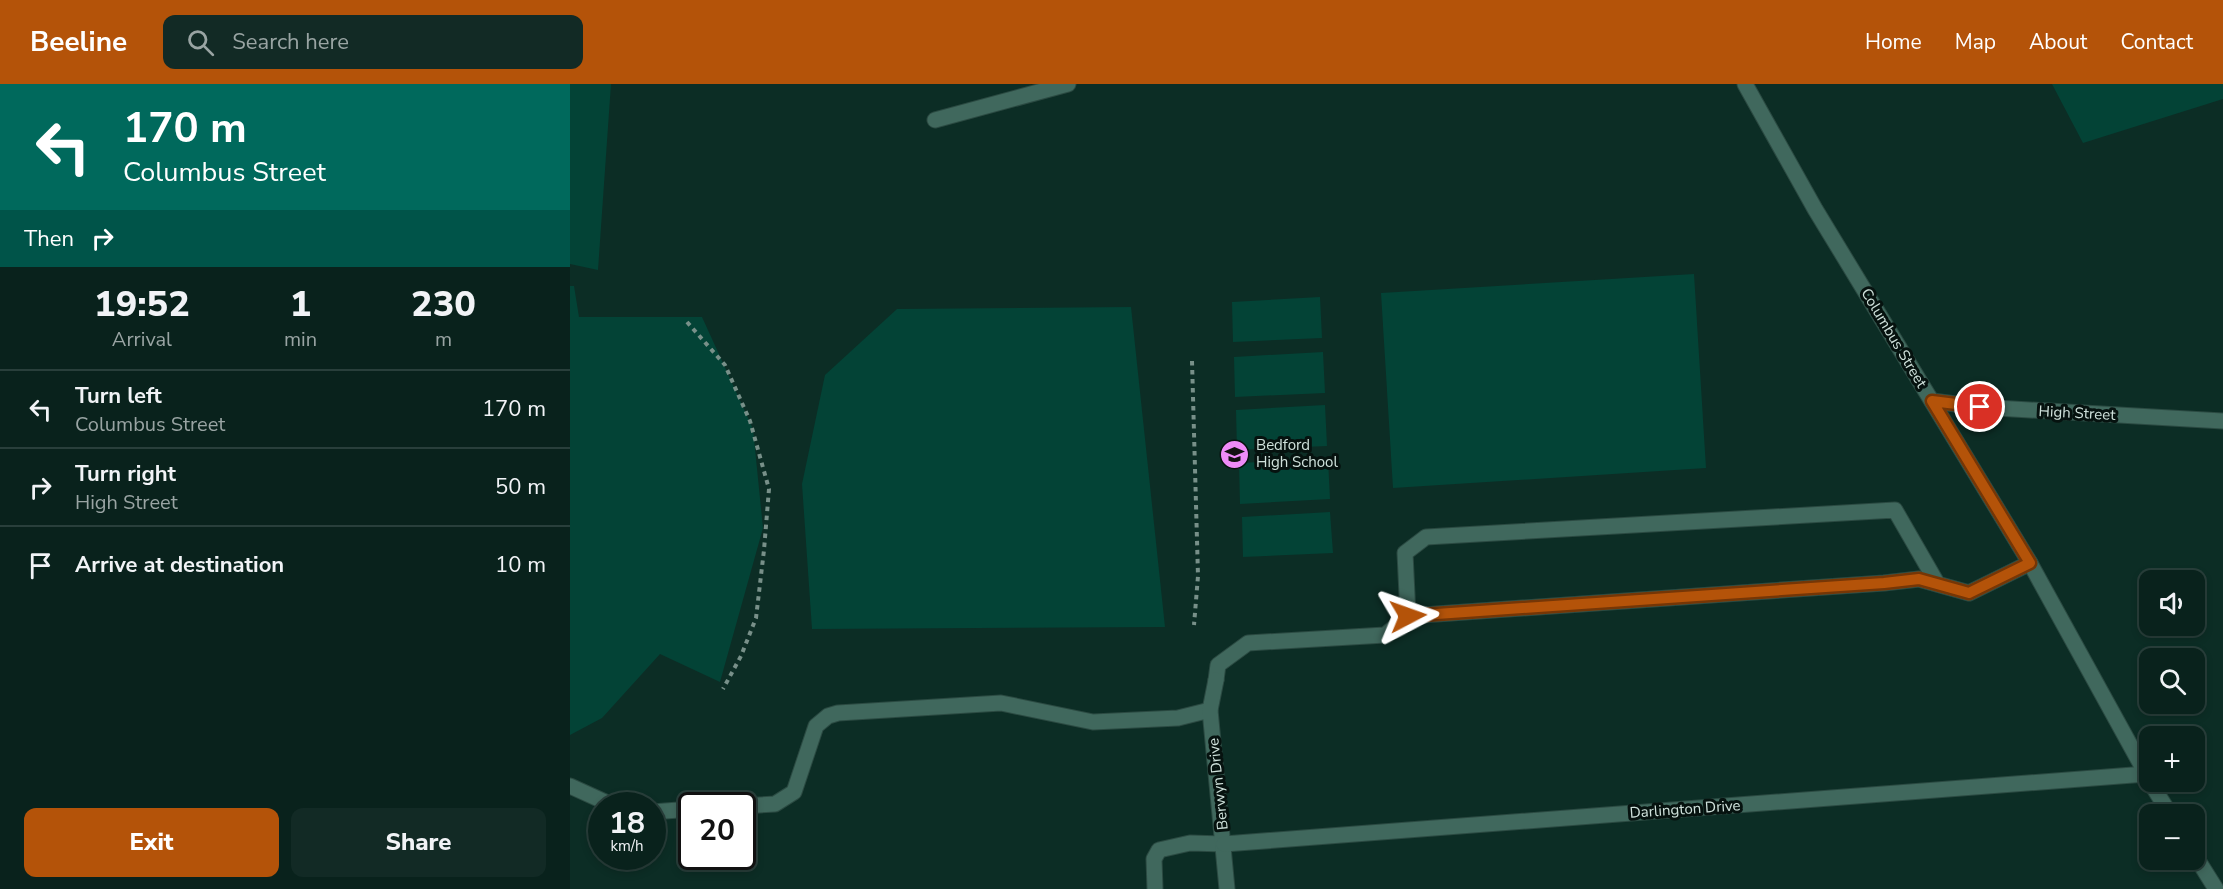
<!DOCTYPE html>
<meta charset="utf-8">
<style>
:root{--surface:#09221c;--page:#122a25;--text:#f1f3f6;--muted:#99a4a3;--line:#293f3b;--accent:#b45309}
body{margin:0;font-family:"Nunito Sans",sans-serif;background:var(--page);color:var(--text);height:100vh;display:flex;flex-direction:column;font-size:22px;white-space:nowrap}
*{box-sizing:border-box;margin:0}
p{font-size:20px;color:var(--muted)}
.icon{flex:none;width:33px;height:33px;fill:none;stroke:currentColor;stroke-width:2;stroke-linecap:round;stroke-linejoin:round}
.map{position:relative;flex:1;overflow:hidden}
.sheet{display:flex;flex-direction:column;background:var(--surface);width:570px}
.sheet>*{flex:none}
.top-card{background:#00695c;color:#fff;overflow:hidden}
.tools{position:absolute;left:1569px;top:486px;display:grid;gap:12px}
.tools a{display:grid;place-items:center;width:66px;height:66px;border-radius:12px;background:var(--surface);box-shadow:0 3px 9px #0003,0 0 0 2px var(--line);font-size:30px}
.speed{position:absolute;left:18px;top:708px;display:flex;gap:12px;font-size:30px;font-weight:700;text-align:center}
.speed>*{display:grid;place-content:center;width:78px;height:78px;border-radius:50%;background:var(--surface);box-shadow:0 3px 9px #0003,0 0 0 2px var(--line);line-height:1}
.speed small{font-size:15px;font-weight:400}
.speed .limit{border:3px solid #111;border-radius:9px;background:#fff;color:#111}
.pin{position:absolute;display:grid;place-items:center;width:51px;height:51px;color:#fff;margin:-26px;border:3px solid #fff;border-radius:50%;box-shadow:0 2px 6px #0007}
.me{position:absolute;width:66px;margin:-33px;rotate:86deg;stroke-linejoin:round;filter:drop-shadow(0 0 4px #0008)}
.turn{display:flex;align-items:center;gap:21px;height:126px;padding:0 24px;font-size:27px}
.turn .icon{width:78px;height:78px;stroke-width:2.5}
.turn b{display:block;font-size:42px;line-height:51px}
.then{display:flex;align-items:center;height:57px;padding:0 24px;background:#0003;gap:12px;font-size:22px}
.eta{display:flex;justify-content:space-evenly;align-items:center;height:102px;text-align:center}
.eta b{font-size:36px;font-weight:800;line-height:42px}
.button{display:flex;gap:12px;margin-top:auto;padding:12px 24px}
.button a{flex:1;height:69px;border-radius:12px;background:var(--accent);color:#fff;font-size:24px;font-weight:800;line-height:69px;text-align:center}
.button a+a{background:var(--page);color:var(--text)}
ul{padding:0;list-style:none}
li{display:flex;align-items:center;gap:18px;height:78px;padding:0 24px;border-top:2px solid var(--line)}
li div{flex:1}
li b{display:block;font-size:22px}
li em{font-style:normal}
header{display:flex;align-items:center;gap:36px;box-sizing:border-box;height:84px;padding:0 30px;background:var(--accent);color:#fff}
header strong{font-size:28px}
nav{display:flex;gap:33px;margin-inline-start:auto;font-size:21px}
.search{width:420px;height:54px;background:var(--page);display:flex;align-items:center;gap:15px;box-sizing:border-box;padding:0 21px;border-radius:12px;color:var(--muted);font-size:22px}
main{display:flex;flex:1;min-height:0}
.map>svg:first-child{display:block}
.green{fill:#034336}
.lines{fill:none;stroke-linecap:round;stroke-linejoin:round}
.service-casing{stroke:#2b4a42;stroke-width:17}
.minor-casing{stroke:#2b4a42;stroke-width:17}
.tertiary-casing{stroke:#2b4a42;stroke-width:17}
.path{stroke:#789089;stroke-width:4;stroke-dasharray:4.5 4.5;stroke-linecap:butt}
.service{stroke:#40685d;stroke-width:15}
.minor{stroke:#40685d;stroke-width:15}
.tertiary{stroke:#40685d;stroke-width:15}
.route-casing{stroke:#753606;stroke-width:15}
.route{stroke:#b45309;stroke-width:10}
.labels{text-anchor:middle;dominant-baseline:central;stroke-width:6;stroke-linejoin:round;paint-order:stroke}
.street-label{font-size:15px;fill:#d0e2dc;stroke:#06120f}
.poi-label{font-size:15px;fill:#d0e2dc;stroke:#06120f;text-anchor:start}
</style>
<header>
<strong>Beeline</strong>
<div class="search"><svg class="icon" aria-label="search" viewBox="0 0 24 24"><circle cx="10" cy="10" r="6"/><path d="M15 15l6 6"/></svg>Search here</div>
<nav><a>Home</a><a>Map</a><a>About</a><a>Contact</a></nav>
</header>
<main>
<section class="sheet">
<div class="top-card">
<div class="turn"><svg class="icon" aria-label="left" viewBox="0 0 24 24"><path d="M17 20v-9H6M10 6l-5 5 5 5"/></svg><div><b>170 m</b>Columbus Street</div></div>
<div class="then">Then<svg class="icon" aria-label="right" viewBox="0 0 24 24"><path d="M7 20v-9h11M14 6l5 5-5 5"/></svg></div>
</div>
<div class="eta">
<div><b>19:52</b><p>Arrival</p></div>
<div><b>1</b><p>min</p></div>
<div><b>230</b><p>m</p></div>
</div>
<ul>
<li><svg class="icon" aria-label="left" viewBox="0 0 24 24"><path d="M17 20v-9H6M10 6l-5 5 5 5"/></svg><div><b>Turn left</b><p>Columbus Street</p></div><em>170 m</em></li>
<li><svg class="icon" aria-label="right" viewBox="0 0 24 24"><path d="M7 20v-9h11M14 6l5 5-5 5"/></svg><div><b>Turn right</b><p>High Street</p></div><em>50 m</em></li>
<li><svg class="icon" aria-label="arrive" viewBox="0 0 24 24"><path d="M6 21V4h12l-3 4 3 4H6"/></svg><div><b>Arrive at destination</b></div><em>10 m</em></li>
</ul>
<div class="button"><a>Exit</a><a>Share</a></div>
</section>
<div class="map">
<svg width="1653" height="805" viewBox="0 0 1653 805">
<rect width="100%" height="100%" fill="#0c2d25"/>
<g class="green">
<polygon points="0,0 41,0 28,186 0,180"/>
<polygon points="1482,0 1653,0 1653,15 1513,59"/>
<polygon points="1124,190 1136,384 823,404 811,209"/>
<polygon points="0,202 4,202 9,233 132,233 183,345 193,444 150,598 90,570 32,634 0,651"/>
<polygon points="750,213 752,254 663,258 662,218"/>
<polygon points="561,223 595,543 242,545 232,400 255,291 327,225"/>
<polygon points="753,268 755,309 665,313 664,273"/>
<polygon points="755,321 757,362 667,366 666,326"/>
<polygon points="758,375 760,415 670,420 669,379"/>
<polygon points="760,428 763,469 673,473 672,433"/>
</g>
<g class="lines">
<defs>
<g id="service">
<polyline points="838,532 835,469 856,453 1325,426 1367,499"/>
<polyline points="646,596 648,581 678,559 815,551 838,532 1314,499 1349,495 1399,509 1460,479"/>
<polyline points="0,702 44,722"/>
<polyline points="172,722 205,720 224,708 246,642 258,632 268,629 431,619 523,638 608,634 640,626"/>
<polyline points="82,728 122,725"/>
<polyline points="585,805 584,775 589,766 620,759 654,760"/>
</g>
<g id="minor">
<polyline points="365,36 498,0"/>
<polyline points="1362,317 1409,323 1653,337"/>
<polyline points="646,596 640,626 657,805"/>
<polyline points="654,760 1576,690"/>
</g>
<g id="tertiary">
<polyline points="1175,0 1245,125 1460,479 1580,697"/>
<polyline points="1580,698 1600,730"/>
<polyline points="1624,770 1646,805"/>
</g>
</defs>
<use href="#service" class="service-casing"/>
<use href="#minor" class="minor-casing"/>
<use href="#tertiary" class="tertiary-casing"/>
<g class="path">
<polyline points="117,238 155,281 180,337 199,405 194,466 186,534 171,572 153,605"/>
<polyline points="622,277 628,492 624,541"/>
</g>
<use href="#service" class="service"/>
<use href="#minor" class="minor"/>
<use href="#tertiary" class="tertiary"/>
</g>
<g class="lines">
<defs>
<polyline id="route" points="838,532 1314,499 1349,495 1399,509 1460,479 1362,317 1410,323"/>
</defs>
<use href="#route" class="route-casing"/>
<use href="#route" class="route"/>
</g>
<defs>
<symbol id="school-disc" viewBox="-11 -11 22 22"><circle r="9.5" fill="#ee8bf8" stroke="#06120f"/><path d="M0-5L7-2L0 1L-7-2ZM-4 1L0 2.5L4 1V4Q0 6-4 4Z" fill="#111"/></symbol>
</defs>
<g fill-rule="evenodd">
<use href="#school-disc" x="648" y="354" width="33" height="33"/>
</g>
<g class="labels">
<g class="street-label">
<text transform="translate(1324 254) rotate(59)">Columbus Street</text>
<text transform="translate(1507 329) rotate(3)">High Street</text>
<text transform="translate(648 700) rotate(-96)">Berwyn Drive</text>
<text transform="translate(1115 725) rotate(-4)">Darlington Drive</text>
</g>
<g class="poi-label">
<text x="686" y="361">Bedford<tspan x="686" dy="17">High School</tspan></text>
</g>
</g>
</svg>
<div class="tools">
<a><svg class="icon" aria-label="sound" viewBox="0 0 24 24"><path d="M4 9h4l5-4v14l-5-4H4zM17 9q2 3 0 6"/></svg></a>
<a><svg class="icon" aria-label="search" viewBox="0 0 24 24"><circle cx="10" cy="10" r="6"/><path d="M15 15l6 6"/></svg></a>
<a>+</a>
<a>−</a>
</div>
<div class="speed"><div>18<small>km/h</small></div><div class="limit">20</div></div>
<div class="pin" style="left:1410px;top:323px;background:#d93025"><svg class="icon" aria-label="arrive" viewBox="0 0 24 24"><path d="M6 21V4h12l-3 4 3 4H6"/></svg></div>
<svg class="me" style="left:838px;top:532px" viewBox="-20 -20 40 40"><path d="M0-17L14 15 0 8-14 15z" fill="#b45309" stroke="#fff" stroke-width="4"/></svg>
</div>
</main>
